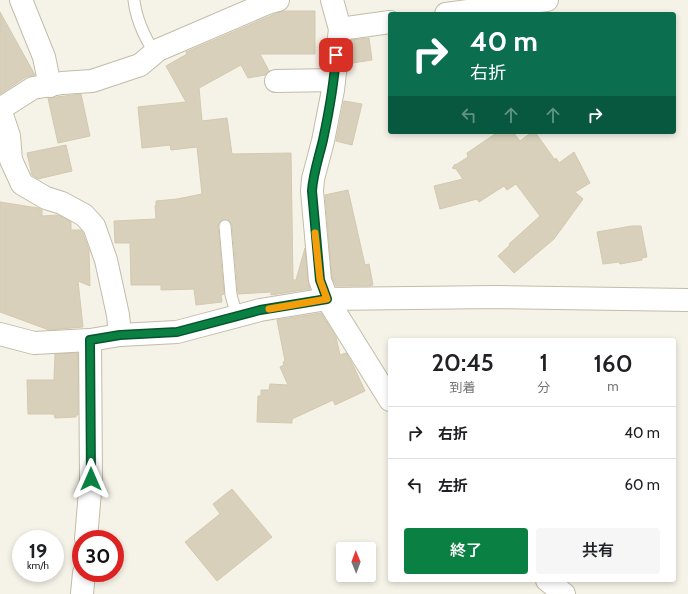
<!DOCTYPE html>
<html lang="ja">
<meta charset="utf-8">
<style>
:root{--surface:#fff;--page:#f6f6f6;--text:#202124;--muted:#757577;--line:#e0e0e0;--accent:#0b8043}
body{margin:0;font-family:Cabin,"Noto Sans JP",sans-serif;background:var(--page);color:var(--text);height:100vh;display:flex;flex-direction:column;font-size:15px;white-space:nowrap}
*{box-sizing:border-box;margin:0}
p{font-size:13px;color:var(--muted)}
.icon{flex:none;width:22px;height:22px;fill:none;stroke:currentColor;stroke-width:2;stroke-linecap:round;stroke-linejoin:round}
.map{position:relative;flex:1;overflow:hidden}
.sheet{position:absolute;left:388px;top:338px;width:288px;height:244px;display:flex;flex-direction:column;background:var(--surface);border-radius:4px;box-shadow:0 2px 6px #0003}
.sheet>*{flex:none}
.top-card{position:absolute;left:388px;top:12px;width:288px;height:122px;border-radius:4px;box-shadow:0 2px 6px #0003;background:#0b6e4f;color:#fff;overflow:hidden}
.needle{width:26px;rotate:359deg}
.fabs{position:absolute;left:336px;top:542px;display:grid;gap:8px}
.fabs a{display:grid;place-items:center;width:40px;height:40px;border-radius:4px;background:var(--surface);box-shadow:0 2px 6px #0003;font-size:20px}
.speed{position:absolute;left:12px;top:530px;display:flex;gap:8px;font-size:20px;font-weight:700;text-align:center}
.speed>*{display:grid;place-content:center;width:52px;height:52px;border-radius:50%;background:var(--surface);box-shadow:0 2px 6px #0003;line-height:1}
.speed small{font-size:10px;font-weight:400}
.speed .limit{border:6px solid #d22;background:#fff;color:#111}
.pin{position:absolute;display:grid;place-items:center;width:34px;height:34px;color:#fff;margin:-17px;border-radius:8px;box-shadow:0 2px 6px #0006}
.me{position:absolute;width:44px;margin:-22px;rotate:0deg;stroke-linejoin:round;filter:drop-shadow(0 0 3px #0008)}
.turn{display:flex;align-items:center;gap:14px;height:84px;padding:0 16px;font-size:18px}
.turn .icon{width:52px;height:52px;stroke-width:2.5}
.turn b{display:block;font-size:28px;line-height:34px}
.lanes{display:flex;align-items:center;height:38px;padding:0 16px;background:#0003;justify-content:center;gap:20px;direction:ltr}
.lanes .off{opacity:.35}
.eta{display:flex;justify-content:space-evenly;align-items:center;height:68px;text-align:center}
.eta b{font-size:24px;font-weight:600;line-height:28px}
.primary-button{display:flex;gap:8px;margin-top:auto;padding:8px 16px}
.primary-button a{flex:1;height:46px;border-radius:4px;background:var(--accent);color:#fff;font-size:16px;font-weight:600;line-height:46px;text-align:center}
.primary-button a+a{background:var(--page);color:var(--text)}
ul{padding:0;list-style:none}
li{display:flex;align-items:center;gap:12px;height:52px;padding:0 16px;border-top:1px solid var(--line)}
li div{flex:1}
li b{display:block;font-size:15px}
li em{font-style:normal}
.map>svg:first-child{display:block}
.building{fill:#d8d0bb;stroke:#d3c9ae}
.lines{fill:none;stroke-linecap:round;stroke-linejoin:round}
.lane-casing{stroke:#c2bca9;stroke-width:13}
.street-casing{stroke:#c2bca9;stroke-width:24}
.lane{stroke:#fff;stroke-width:11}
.street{stroke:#fff;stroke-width:22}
.route-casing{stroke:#07532c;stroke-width:10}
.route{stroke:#0b8043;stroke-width:7}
.slow{stroke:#f59e0b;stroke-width:7}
</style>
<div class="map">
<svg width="688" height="594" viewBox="0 0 688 594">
<rect width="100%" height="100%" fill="#f5f2e7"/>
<g class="building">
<polygon points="282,11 315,11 315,54 260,54 269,71 265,75 248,78 241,65 199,88 202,121 227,118 232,154 291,153 293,280 296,280 305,248 308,281 310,289 271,295 271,292 238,294 232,225 230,222 225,219 221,221 218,226 224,294 221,295 222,302 196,305 194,289 161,290 161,285 131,285 130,243 115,243 114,221 156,219 155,206 156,205 156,201 177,199 202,194 197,147 171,150 170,145 142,148 138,107 186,102 166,66 187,54 186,52"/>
<polygon points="0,12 35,75 26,77 0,94"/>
<polygon points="369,38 372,60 352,63 350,50 351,40"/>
<polygon points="81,94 90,136 58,143 48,98"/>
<polygon points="344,101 362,104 352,145 336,141"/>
<polygon points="498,132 513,132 520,141 532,132 535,132 555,160 556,158 559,163 574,152 590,183 575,192 583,199 554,239 514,273 498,256 510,245 509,244 540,216 516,184 507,190 504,186 479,202 477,199 440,209 434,186 463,179 456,169 452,168 454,166 454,165 457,164 468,157 467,153"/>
<polygon points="66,145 72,171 38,179 32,175 27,153"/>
<polygon points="348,190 365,265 369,264 373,285 367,286 336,286 332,277 325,195"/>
<polygon points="0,202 38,208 42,210 42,216 59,215 71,222 71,230 81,230 83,233 89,250 90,286 78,281 83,327 49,330 0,312"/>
<polygon points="632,226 641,226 647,257 642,258 642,260 620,264 619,262 603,264 597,232"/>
<polygon points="321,313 336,337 340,355 346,353 353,365 365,391 335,405 333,400 292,419 292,423 257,422 258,396 261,396 261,390 269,390 270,384 288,385 280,367 284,365 283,362 285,361 277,320"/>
<polygon points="78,353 78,415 76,415 76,417 55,418 54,414 28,414 27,380 54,380 55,354"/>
<polygon points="232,489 272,537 217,581 185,542 220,514 213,504"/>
</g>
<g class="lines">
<defs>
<g id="lane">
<path d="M134 0C136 19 144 36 154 52"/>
<polyline points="225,226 231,295 237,316"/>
</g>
<g id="street">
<polyline points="21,0 44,57 50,86"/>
<polyline points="332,0 340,29 333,90 323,141 313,179 312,191 320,280 327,299 390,400"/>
<polyline points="446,14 547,0"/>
<polyline points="340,29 390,22"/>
<polyline points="276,81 334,80"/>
<polyline points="0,109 33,88 62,83 92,81 140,65 158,50 270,2 278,0"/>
<polyline points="0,109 9,136 11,160 22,184 46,198 62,203 84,215 94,226 106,260 118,315 120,335"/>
<polyline points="0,334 34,343 90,340 120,335 177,332 260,310 327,299 495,297 688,300"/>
<polyline points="86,539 91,479 90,340"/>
<polyline points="547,580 564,594"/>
<polyline points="82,594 84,573"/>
</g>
</defs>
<use href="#lane" class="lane-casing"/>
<use href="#street" class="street-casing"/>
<use href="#lane" class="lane"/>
<use href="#street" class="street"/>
</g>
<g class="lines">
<defs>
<path id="route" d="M91 479 90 340 120 335 177 332 260 310 327 299 320 280 312 191C313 174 319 157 323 140 329 112 334 84 336 55"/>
</defs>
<use href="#route" class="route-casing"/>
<use href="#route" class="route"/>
<polyline class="slow" points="269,309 327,299 320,280 315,233"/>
</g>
</svg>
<div class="fabs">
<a><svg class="needle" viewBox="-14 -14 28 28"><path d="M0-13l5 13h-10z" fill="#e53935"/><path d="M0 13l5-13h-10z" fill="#757577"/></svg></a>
</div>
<div class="speed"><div>19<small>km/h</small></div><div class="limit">30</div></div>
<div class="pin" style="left:336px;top:55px;background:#d93025"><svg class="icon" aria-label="arrive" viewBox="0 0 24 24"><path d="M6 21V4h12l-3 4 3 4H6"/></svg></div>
<svg class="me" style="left:91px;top:479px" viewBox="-20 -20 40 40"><path d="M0-17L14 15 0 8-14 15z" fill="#0b8043" stroke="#fff" stroke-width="4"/></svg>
<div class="top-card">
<div class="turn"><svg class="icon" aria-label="right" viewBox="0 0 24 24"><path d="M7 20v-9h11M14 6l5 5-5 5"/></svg><div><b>40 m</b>右折</div></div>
<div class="lanes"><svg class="icon off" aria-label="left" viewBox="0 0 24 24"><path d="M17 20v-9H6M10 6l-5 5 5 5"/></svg><svg class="icon off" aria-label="ahead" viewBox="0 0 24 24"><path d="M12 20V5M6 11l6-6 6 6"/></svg><svg class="icon off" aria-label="ahead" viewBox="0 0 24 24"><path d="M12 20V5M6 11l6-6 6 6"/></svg><svg class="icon" aria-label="right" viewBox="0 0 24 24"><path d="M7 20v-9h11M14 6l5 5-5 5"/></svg></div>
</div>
<section class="sheet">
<div class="eta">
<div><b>20:45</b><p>到着</p></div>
<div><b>1</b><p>分</p></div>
<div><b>160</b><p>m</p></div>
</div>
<ul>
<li><svg class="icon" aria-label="right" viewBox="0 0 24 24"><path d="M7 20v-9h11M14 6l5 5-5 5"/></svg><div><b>右折</b></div><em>40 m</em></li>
<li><svg class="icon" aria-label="left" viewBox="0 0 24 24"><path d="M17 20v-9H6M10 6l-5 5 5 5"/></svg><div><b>左折</b></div><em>60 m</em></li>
</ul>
<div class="primary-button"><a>終了</a><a>共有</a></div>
</section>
</div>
